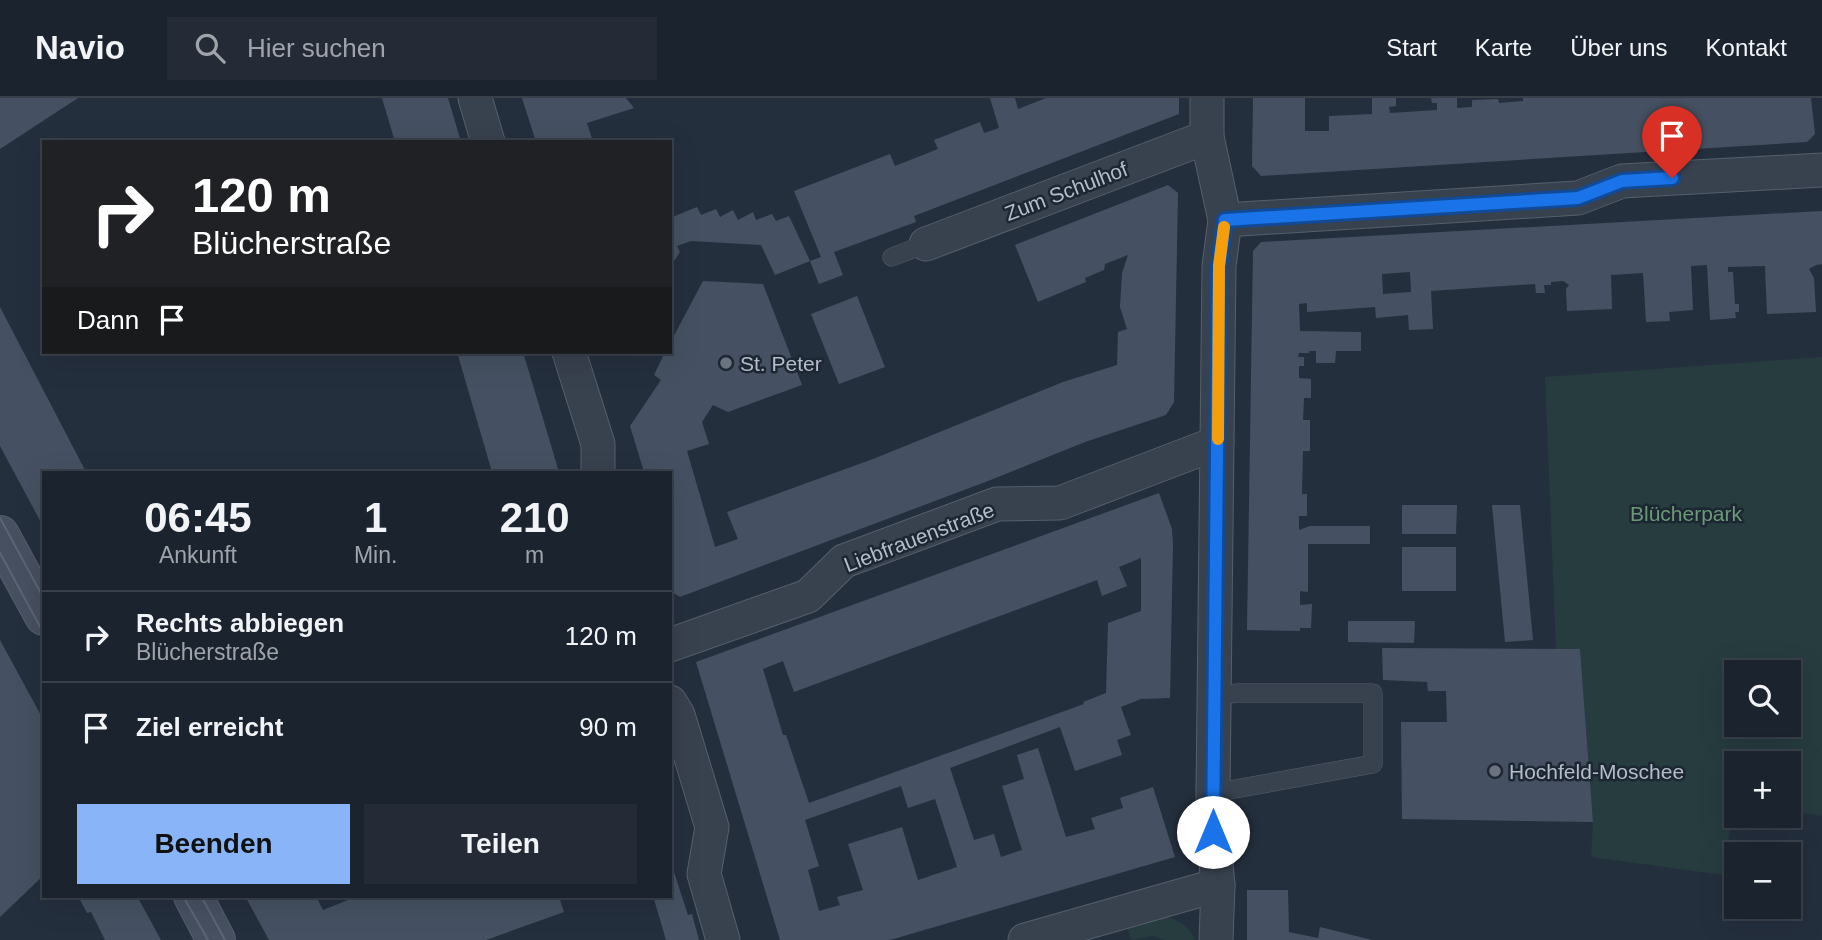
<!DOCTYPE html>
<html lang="de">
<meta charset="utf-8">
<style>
:root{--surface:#1b232e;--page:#242b36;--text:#f1f3f6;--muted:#a0a4aa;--line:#39404a;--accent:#8ab4f8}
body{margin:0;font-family:Arial,sans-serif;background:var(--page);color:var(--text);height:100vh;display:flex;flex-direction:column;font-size:26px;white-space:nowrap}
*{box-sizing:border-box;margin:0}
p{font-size:23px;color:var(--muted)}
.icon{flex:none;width:38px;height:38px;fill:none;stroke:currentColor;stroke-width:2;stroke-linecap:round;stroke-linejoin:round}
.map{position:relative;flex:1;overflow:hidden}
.details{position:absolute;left:42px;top:373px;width:630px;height:427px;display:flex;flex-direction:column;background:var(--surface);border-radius:0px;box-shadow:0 7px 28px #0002,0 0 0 2px var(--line)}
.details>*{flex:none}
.top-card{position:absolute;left:42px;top:42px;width:630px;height:214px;border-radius:0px;box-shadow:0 7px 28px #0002,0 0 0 2px var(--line);background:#202124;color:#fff;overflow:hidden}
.buttons{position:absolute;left:1724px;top:562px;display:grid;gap:14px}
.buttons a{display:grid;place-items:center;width:77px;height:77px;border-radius:0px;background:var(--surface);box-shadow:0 7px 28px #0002,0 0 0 2px var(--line);font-size:35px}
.pin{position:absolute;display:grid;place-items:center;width:60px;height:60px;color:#fff;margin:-72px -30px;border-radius:50% 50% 50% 0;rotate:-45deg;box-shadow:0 0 7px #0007}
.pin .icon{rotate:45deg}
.me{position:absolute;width:77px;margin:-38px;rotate:0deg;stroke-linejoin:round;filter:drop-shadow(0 0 5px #0008)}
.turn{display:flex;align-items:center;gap:24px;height:147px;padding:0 35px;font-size:32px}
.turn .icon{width:91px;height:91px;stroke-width:2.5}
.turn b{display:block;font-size:49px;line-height:60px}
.then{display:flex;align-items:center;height:66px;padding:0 35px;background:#0003;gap:14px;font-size:26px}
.eta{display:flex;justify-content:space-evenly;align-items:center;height:119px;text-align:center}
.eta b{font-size:42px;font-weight:700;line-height:49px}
.action{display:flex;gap:14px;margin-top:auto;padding:14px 35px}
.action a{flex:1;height:80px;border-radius:0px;background:var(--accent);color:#111;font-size:28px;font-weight:700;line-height:80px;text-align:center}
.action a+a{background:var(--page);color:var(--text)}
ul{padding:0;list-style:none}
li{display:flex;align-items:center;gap:21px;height:91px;padding:0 35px;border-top:2px solid var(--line)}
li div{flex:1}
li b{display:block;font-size:26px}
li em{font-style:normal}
header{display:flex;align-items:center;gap:42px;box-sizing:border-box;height:98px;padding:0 35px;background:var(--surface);border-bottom:2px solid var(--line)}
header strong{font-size:33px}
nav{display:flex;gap:38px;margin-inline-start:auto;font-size:24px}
.search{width:490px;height:63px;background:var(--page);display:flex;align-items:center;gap:18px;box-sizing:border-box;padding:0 24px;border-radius:0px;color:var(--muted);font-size:26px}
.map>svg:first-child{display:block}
.green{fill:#263c3f;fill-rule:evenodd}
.building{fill:#455162;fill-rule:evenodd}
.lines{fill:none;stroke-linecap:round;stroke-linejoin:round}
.lane-casing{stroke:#565f6c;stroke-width:19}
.street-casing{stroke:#565f6c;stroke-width:35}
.secondary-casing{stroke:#565f6c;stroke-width:40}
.lane{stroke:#38414e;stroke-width:18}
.street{stroke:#38414e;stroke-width:33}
.secondary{stroke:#465061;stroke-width:38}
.tram{stroke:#5a6575;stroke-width:2}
.route-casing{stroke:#114b97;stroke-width:18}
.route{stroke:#1a73e8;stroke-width:12}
.slow{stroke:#f59e0b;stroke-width:12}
.worship-dot{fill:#6b7280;stroke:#1d2633;stroke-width:2.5}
.labels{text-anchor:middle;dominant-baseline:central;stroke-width:5;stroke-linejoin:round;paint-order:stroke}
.street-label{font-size:21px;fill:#b4bcc9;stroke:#1d2633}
.poi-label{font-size:21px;fill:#b4bcc9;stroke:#1d2633;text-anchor:start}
.park-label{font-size:21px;fill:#6b9a76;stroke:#1d2633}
</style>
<header>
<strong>Navio</strong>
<div class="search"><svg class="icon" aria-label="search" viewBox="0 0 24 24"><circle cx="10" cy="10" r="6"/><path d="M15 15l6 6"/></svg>Hier suchen</div>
<nav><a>Start</a><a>Karte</a><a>Über uns</a><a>Kontakt</a></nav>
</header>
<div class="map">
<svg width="1822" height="842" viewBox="0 0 1822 842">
<rect width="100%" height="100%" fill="#242f3e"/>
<g class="green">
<path d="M1822 259V718L1789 713 1788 665H1736V704L1734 705 1723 777 1591 759 1593 724 1580 551H1556L1545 279ZM1736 574H1788V626H1736Z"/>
<path d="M1156 817C1173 819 1189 825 1195 842H1166L1152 838 1133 842 1130 839 1127 828Z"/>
</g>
<g class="building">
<polygon points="0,0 78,0 0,51"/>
<polygon points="382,0 448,0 461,44 395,44"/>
<polygon points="522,0 626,0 634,10 587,25 593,44 536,44"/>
<polygon points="990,0 1015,0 1018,11 1046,0 1179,0 1179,16 914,118 916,124 834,154 843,177 819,186 810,163 821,159 794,93 890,56 895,68 938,51 934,42 980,24 984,35 999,30"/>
<polygon points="1253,0 1305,0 1305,33 1329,33 1329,18 1372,16 1372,0 1396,0 1396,8 1389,9 1390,15 1437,12 1437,5 1432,5 1431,0 1457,0 1457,10 1472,9 1472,2 1498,1 1499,5 1523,3 1523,0 1811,0 1815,36 1807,44 1261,78 1252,68"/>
<polygon points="1168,87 1178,95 1174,304 1166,317 1085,344 988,383 680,499 670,493 670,374 644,374 630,328 661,282 654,277 665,254 670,254 670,245 703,183 763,186 802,287 728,314 713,307 702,324 709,346 687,353 715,449 738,441 727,414 873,361 1063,284 1117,267 1118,234 1127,231 1120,209 1122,175 1128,157 1105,166 1104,172 1085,180 1086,184 1038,204 1015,147"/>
<polygon points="697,109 701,117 716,111 720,119 733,112 738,122 753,114 756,122 772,116 776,123 789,118 810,163 775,177 761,147 691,143 677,148 680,154 670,169 670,120"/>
<path d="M1822 113V166L1816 167 1809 171 1814 180 1816 214 1767 216 1765 168 1728 169V174H1733L1735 206H1739V214H1735L1736 220 1710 222 1707 167 1691 168 1693 212 1669 214 1670 223 1646 224 1643 175 1611 177 1612 211 1567 213 1566 191 1569 187 1563 183 1551 184V187H1544L1545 195H1536L1535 186 1431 193 1433 231 1409 232 1408 217 1376 220 1375 209 1307 214V205L1299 206 1300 233 1361 234V253H1336L1335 265H1316V253H1309V255H1299L1298 259H1304V268H1299V280L1311 281V300H1304L1303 322H1310V353H1303L1302 396H1307V418H1299V432L1310 428H1370V446H1308V494L1300 493V507L1312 506 1311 530H1300V533L1247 532 1253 153 1261 144ZM1410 174 1411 194 1383 196 1382 176Z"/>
<polygon points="857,198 885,269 839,286 811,216"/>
<polygon points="0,209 86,374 44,374 44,430 0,348"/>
<polygon points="457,254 523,254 559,374 492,374"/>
<path d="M1159 395 1172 431 1173 447 1170 600 1141 601 1121 609 1131 637 1117 642 1122 657 1075 673 1060 629 950 670 974 742 994 736 1001 759 1022 752 1002 688 1024 681 1017 657 1038 650 1066 739 1095 731 1091 720 1123 710 1120 700 1153 689 1175 759 890 842H780L696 564ZM1141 460V513L1108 525 1106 595 1083 604 1084 606 809 705 786 637H783L763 571 783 563 794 594 1097 482 1102 498 1127 488 1119 469ZM901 688 908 710 935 701 957 769 918 782 902 729 848 746 863 792 837 799 840 807 819 813 808 772 819 768 805 722Z"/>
<polygon points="1402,407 1457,407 1456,436 1402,436"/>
<polygon points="1492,407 1520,407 1533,542 1505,544"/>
<rect x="1402" y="449" width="54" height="44"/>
<polygon points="1348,523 1415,523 1414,545 1348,544"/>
<polygon points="0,542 44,623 44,777 0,819"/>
<polygon points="1382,550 1580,551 1593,724 1402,721 1401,624 1447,624 1446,593 1428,593 1427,584 1383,582"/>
<polygon points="673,771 688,817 692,816 699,842 666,842 653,798 670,798 670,772"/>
<polygon points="1247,792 1288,792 1289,834 1318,840 1320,829 1372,842 1247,842"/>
<polygon points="78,798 137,798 161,842 105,842 91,814 87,815"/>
<polygon points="245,798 316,798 323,812 358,798 569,798 560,802 564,814 486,842 269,842"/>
</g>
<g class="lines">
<defs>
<g id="lane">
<polyline points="892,159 926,146"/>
<polyline points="1213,695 1373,666 1373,595 1238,595 1214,598"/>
</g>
<g id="street">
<polyline points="475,0 488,44"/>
<polyline points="1207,0 1207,39 1225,122 1219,168 1213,695 1213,734 1218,787 1216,842"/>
<polyline points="1225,122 1578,100 1622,83 1822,72"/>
<polyline points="926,146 1207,39"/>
<polyline points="569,254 598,346 598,374"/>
<polyline points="670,547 808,498 844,463 997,406 1060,405 1217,345"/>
<polyline points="670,604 678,617 712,729 704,776 723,842"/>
<polyline points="1025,842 1218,787"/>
</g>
<g id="secondary">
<polyline points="0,437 44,518"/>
<polyline points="193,798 216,842"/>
</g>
</defs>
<use href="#lane" class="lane-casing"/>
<use href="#street" class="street-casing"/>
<use href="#secondary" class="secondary-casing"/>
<use href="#lane" class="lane"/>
<use href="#street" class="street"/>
<use href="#secondary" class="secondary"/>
<g class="tram">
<polyline points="0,420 44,501"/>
<polyline points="0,455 44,536"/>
<polyline points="183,798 208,842"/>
<polyline points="201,798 225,842"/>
</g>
</g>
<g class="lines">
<defs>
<polyline id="route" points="1213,734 1219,168 1225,122 1578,100 1622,83 1672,80"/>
</defs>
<use href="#route" class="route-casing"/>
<use href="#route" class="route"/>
<polyline class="slow" points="1218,341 1219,168 1224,129"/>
</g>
<g class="worship-dot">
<circle cx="726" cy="265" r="7"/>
<circle cx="1495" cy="673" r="7"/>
</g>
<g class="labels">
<g class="street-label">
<text transform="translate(1066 93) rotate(-21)">Zum Schulhof</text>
<text transform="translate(919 439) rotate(-21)">Liebfrauenstraße</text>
</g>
<g class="poi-label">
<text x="740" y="265">St. Peter</text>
<text x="1509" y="673">Hochfeld-Moschee</text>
</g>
<g class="park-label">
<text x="1686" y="415">Blücherpark</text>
</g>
</g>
</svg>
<div class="buttons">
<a><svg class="icon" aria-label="search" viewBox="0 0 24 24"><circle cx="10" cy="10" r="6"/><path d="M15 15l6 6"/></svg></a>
<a>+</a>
<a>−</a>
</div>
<div class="pin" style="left:1672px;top:80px;background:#d93025"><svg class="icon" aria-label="arrive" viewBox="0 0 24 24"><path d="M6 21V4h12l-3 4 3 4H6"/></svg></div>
<svg class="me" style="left:1213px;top:734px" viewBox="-20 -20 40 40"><circle r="19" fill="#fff"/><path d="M0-13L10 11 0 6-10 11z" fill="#1a73e8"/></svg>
<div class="top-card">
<div class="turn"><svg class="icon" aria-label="right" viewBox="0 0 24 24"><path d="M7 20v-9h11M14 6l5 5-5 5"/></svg><div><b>120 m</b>Blücherstraße</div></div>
<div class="then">Dann<svg class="icon" aria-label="arrive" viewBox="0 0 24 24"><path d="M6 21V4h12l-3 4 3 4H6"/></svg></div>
</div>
<section class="details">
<div class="eta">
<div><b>06:45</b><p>Ankunft</p></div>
<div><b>1</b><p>Min.</p></div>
<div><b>210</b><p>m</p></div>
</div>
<ul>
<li><svg class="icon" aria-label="right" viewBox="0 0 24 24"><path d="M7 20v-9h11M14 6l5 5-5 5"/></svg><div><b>Rechts abbiegen</b><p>Blücherstraße</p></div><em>120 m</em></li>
<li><svg class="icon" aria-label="arrive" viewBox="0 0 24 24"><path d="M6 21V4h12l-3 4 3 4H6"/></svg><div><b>Ziel erreicht</b></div><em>90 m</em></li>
</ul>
<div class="action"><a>Beenden</a><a>Teilen</a></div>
</section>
</div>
